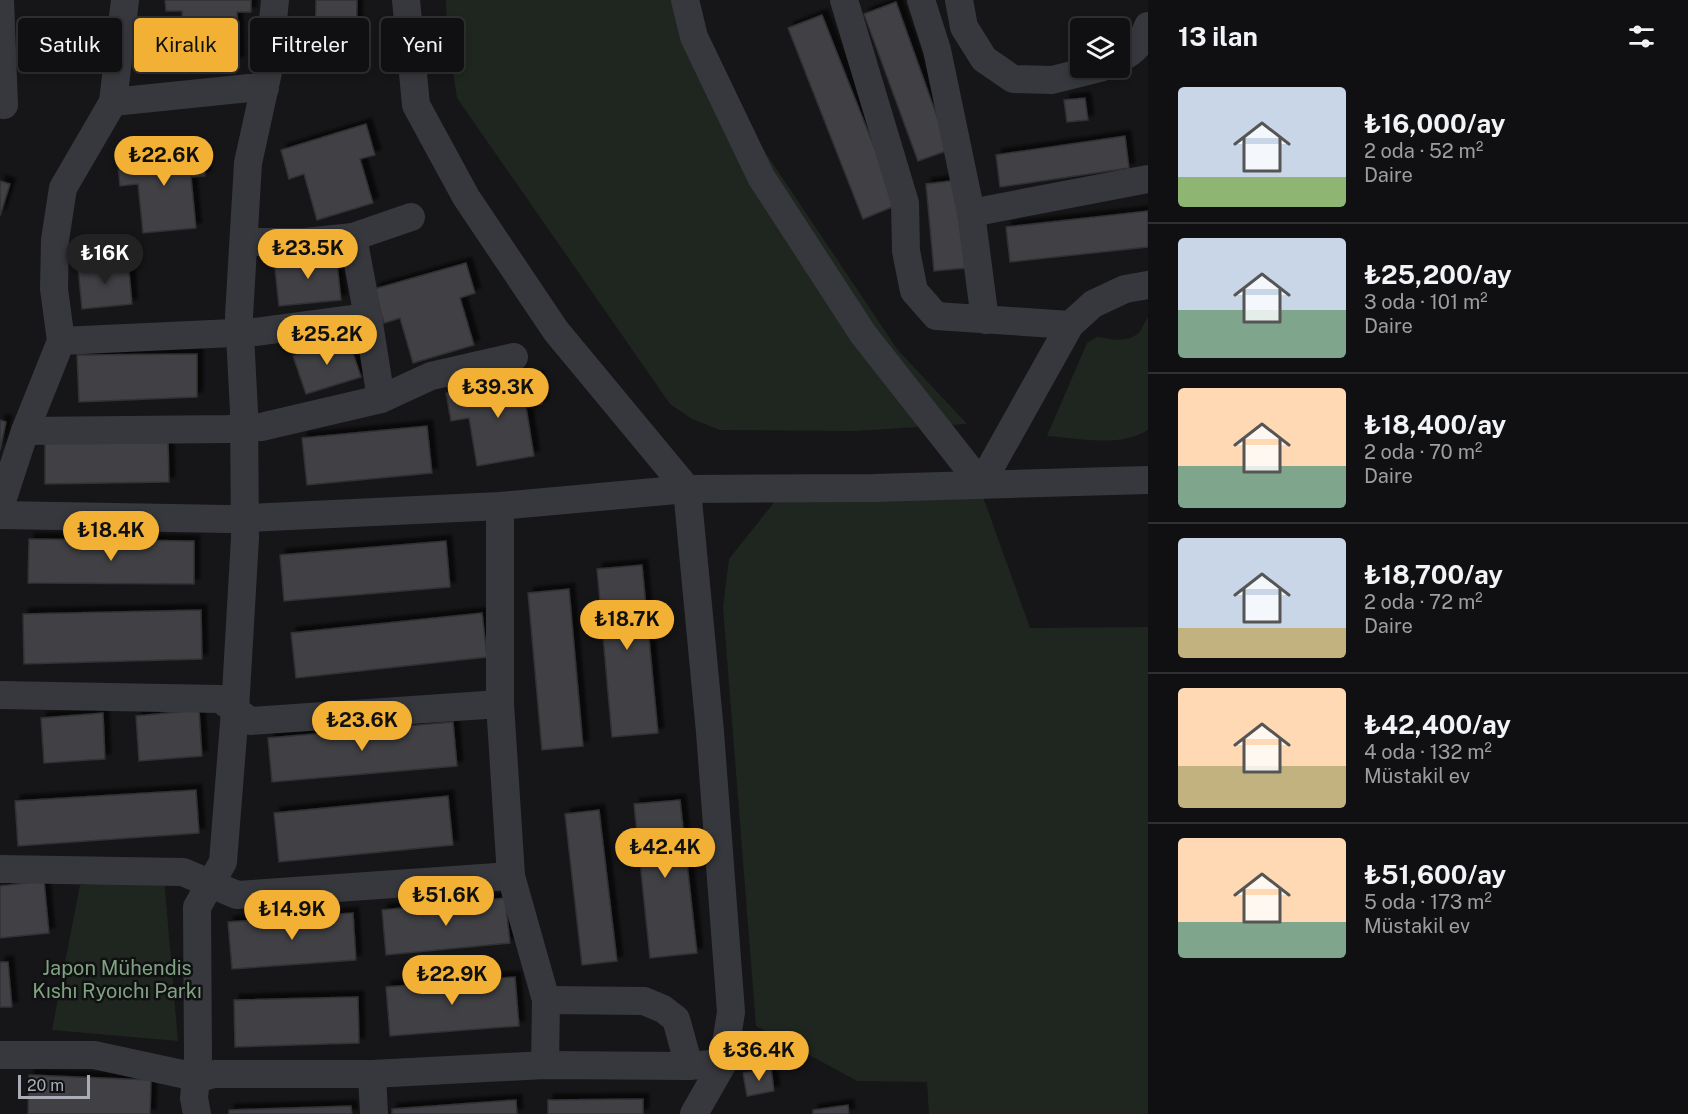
<!DOCTYPE html>
<html lang="tr">
<head>
<meta charset="utf-8">
<style>
  :root { --surface:#101012; --page:#19191b; --text:#f1f3f6; --muted:#9c9d9f; --line:#303032; --accent:#f2b134 }
  body { margin:0; font-family:"Public Sans",sans-serif; background:var(--page); color:var(--text); height:100vh; display:flex; flex-direction:column; font-size:22px; white-space:nowrap }
  * { box-sizing:border-box; margin:0 }
  p { font-size:20px; color:var(--muted) }
  .icon { flex:none; width:33px; height:33px; fill:none; stroke:currentColor; stroke-width:2; stroke-linecap:round; stroke-linejoin:round }
  .map { position:relative; flex:1; overflow:hidden }
  .drawer { display:flex; flex-direction:column; background:var(--surface); width:540px }
  .drawer>* { flex:none }
  .banner { position:absolute; left:18px; top:18px; width:570px; height:54px; display:flex; gap:12px }
  .controls { position:absolute; left:1070px; top:18px; display:grid; gap:12px }
  .controls a { display:grid; place-items:center; width:60px; height:60px; border-radius:6px; background:var(--surface); box-shadow:0 3px 9px #0003,0 0 0 2px var(--line); font-size:30px }
  .scale { position:absolute; left:18px; bottom:15px; width:72px; box-sizing:border-box; padding-left:6px; border:3px solid #a8adb8; border-top:0; font-size:16px; line-height:21px; white-space:nowrap; color:#a8adb8; -webkit-text-stroke:4px #111113; paint-order:stroke }
  .price { position:absolute; translate:-50% -51px; padding:0 14px; border-radius:21px; background:var(--accent); color:#111; font-size:20px; line-height:39px; filter:drop-shadow(0 2px 3px #0008) }
  .price::after { content:''; position:absolute; left:50%; top:36px; width:18px; height:14px; margin-left:-9px; background:inherit; clip-path:polygon(0 0,100% 0,50% 100%) }
  .price.current { background:#222; color:#fff }
  ul { padding:0; list-style:none }
  li { display:flex; align-items:center; gap:18px; height:150px; padding:0 30px }
  li+li { border-top:2px solid var(--line) }
  li span { display:grid; place-items:center; flex:none; width:168px; height:120px; border-radius:6px; color:#555 }
  li>.icon { margin-inline-start:auto }
  span .icon { width:72px; height:72px; fill:#fffc; stroke-width:1 }
  li b { font-size:26px }
  h2 { display:flex; justify-content:space-between; align-items:center; height:72px; padding:0 30px; font-size:26px }
  .pill { padding:0 21px; border-radius:6px; background:var(--surface); box-shadow:0 3px 9px #0003,0 0 0 2px var(--line); font-size:21px; line-height:54px }
  .pill.current { background:var(--accent); color:#111 }
  main { display:flex; flex:1; min-height:0 }
  .map>svg:first-child { display:block }
  .green { fill:#1e261f }
  .building { fill:#404145; stroke:#303034; stroke-width:1.5; filter:url(#shadow) }
  .lines { fill:none; stroke-linecap:round; stroke-linejoin:round }
  .minor { stroke:#37383d; stroke-width:28 }
  .labels { text-anchor:middle; dominant-baseline:central; stroke-width:5; stroke-linejoin:round; paint-order:stroke }
  .park-label { font-size:20px; fill:#7fa381; stroke:#111113 }
</style>
</head>
<body>
<main>
<div class="map">
<svg width="1148" height="1114" viewBox="0 0 1148 1114">
  <defs>
    <filter id="shadow"><feDropShadow dx="5.5" dy="-5.5" stdDeviation="1.5" flood-color="#0009"/></filter>
  </defs>
  <rect width="100%" height="100%" fill="#161618"/>
  <g class="green">
    <polygon points="446,0 695,0 737,110 897,349 967,424 856,431 720,430 692,419 670,404 457,98 447,32"/>
    <path d="M1148,317V430C1120,448 1079,438 1047,436L1087,343L1097,337L1117,340L1131,338L1139,333Z"/>
    <polygon points="982,494 1030,628 1148,627 1148,1114 929,1114 927,1082 857,1081 756,1026 723,607 729,559 776,500"/>
    <polygon points="164,878 178,1041 52,1030 80,885"/>
  </g>
  <g class="building">
    <polygon points="165,0 251,0 251,12 237,12 238,62 183,63 182,11 166,11"/>
    <polygon points="316,0 357,0 356,61 315,60"/>
    <polygon points="896,2 949,150 918,161 864,14"/>
    <polygon points="822,15 897,205 863,219 788,28"/>
    <polygon points="1085,98 1088,120 1067,122 1064,100"/>
    <polygon points="366,124 375,155 360,159 373,203 317,220 304,174 289,179 281,150"/>
    <polygon points="1125,136 1129,168 1000,187 996,155"/>
    <polygon points="201,148 205,176 191,177 196,228 143,233 138,184 120,186 117,157"/>
    <polygon points="958,180 966,268 934,271 926,184"/>
    <polygon points="0,181 10,184 0,216"/>
    <polygon points="1148,211 1148,247 1010,262 1006,227"/>
    <polygon points="336,254 341,300 279,306 274,260"/>
    <polygon points="128,261 132,304 82,309 78,267"/>
    <polygon points="466,263 475,293 460,298 474,345 413,363 400,318 384,323 374,289"/>
    <polygon points="348,338 361,377 306,394 293,356"/>
    <polygon points="197,354 197,397 79,402 77,355"/>
    <polygon points="538,377 542,404 526,407 534,456 477,466 469,418 451,421 446,393"/>
    <polygon points="0,420 6,422 0,450"/>
    <polygon points="427,426 432,473 307,485 302,438"/>
    <polygon points="168,439 169,482 45,484 45,441"/>
    <polygon points="29,539 194,541 194,584 28,583"/>
    <polygon points="446,541 450,587 284,601 280,555"/>
    <polygon points="642,565 658,733 612,737 597,569"/>
    <polygon points="569,589 583,746 542,750 528,593"/>
    <polygon points="201,610 202,659 24,664 23,614"/>
    <polygon points="482,613 487,657 296,678 291,633"/>
    <polygon points="199,710 202,756 139,761 136,716"/>
    <polygon points="103,713 105,759 44,763 41,718"/>
    <polygon points="453,722 457,766 272,782 268,738"/>
    <polygon points="196,790 199,833 18,846 15,801"/>
    <polygon points="448,796 453,845 279,862 274,813"/>
    <polygon points="680,800 697,953 650,958 634,804"/>
    <polygon points="599,810 617,961 582,965 565,814"/>
    <polygon points="44,881 49,933 0,938 0,886"/>
    <polygon points="505,898 510,943 386,955 382,910"/>
    <polygon points="353,913 356,960 232,969 228,922"/>
    <polygon points="0,962 8,962 12,1007 0,1007"/>
    <polygon points="515,977 519,1026 390,1036 386,987"/>
    <polygon points="358,997 359,1043 235,1047 234,1000"/>
    <polygon points="771,1068 774,1091 747,1096 743,1073"/>
    <polygon points="29,1075 151,1080 150,1114 28,1114"/>
    <polygon points="643,1099 643,1114 548,1114 548,1100"/>
    <polygon points="516,1100 517,1114 392,1114 392,1109"/>
    <polygon points="848,1105 849,1114 813,1114 813,1110"/>
    <polygon points="351,1106 352,1114 229,1114 229,1110"/>
  </g>
  <g class="lines">
    <g class="minor">
      <polyline points="0,0 4,105"/>
      <polyline points="406,0 416,105 466,197 556,331 687,489 710,732 731,1012 723,1063 694,1114"/>
      <polyline points="685,0 694,37 761,177 863,334 981,484 1070,325 1093,304 1125,289 1148,285"/>
      <polyline points="844,0 905,203 906,251 914,291 936,316 1070,325"/>
      <polyline points="921,0 937,50 971,213 985,320"/>
      <polyline points="959,0 964,27 984,59 1013,79 1052,80 1100,68"/>
      <path d="M1119,59C1136,51 1141,43 1148,26"/>
      <polyline points="113,102 249,88 265,88"/>
      <polyline points="971,213 1148,179"/>
      <polyline points="353,237 368,317 381,399"/>
      <polyline points="244,242 305,242 353,237 411,217"/>
      <polyline points="61,341 255,332 368,317"/>
      <polyline points="25,431 228,429 261,427 381,399 431,376 514,357"/>
      <polyline points="500,506 500,704"/>
      <polyline points="0,507 25,431 61,341 54,289 55,240 63,188 113,102 125,0"/>
      <polyline points="0,515 228,519 500,506 687,489 874,488 1148,480"/>
      <polyline points="0,695 220,699 250,721 500,704 511,876 546,1000 545,1065"/>
      <polyline points="0,869 183,872 237,895 511,876"/>
      <polyline points="546,1000 644,1001 663,1009 676,1019 689,1066"/>
      <polyline points="0,1055 94,1055 182,1074 196,1079 214,1074 372,1074 545,1065 689,1066 723,1063"/>
      <polyline points="372,1074 374,1114"/>
      <polyline points="197,1114 194,1098 198,1058 197,907 223,862 235,710 245,538 244,411 239,316 248,163 268,72 275,0"/>
    </g>
  </g>
  <g class="labels">
    <g class="park-label">
      <text x="117" y="968">Japon Mühendis<tspan x="117" dy="23">Kıshı Ryoıchı Parkı</tspan></text>
    </g>
  </g>
</svg>
<div class="controls">
<a><svg class="icon" aria-label="layers" viewBox="0 0 24 24"><path d="M12 4l9 5-9 5-9-5zM3 14l9 5 9-5"/></svg></a>
</div>
<div class="scale">20 m</div>
<b class="price" style="left:164px;top:187px">₺22.6K</b>
<b class="price" style="left:308px;top:280px">₺23.5K</b>
<b class="price current" style="left:105px;top:285px">₺16K</b>
<b class="price" style="left:327px;top:366px">₺25.2K</b>
<b class="price" style="left:498px;top:419px">₺39.3K</b>
<b class="price" style="left:111px;top:562px">₺18.4K</b>
<b class="price" style="left:627px;top:651px">₺18.7K</b>
<b class="price" style="left:362px;top:752px">₺23.6K</b>
<b class="price" style="left:665px;top:879px">₺42.4K</b>
<b class="price" style="left:446px;top:927px">₺51.6K</b>
<b class="price" style="left:292px;top:941px">₺14.9K</b>
<b class="price" style="left:452px;top:1006px">₺22.9K</b>
<b class="price" style="left:759px;top:1082px">₺36.4K</b>
<div class="banner">
<a class="pill">Satılık</a>
<a class="pill current">Kiralık</a>
<a class="pill">Filtreler</a>
<a class="pill">Yeni</a>
</div>
</div>
<section class="drawer">
<h2>13 ilan<svg class="icon" aria-label="filters" viewBox="0 0 24 24"><path d="M4 7h16M4 17h16"/><circle cx="9" cy="7" r="2"/><circle cx="15" cy="17" r="2"/></svg></h2>
<ul>
<li><span style="background:linear-gradient(#c9d6e8 75%,#8fb573 0)"><svg class="icon" aria-label="home" viewBox="0 0 24 24"><path d="M3 11l9-7 9 7M6 9v11h12V9"/></svg></span><div><b>₺16,000/ay</b><p>2 oda · 52 m²</p><p>Daire</p></div></li>
<li><span style="background:linear-gradient(#c9d6e8 60%,#7fa58c 0)"><svg class="icon" aria-label="home" viewBox="0 0 24 24"><path d="M3 11l9-7 9 7M6 9v11h12V9"/></svg></span><div><b>₺25,200/ay</b><p>3 oda · 101 m²</p><p>Daire</p></div></li>
<li><span style="background:linear-gradient(#ffd9b3 65%,#7fa58c 0)"><svg class="icon" aria-label="home" viewBox="0 0 24 24"><path d="M3 11l9-7 9 7M6 9v11h12V9"/></svg></span><div><b>₺18,400/ay</b><p>2 oda · 70 m²</p><p>Daire</p></div></li>
<li><span style="background:linear-gradient(#c9d6e8 75%,#c2b280 0)"><svg class="icon" aria-label="home" viewBox="0 0 24 24"><path d="M3 11l9-7 9 7M6 9v11h12V9"/></svg></span><div><b>₺18,700/ay</b><p>2 oda · 72 m²</p><p>Daire</p></div></li>
<li><span style="background:linear-gradient(#ffd9b3 65%,#c2b280 0)"><svg class="icon" aria-label="home" viewBox="0 0 24 24"><path d="M3 11l9-7 9 7M6 9v11h12V9"/></svg></span><div><b>₺42,400/ay</b><p>4 oda · 132 m²</p><p>Müstakil ev</p></div></li>
<li><span style="background:linear-gradient(#ffd9b3 70%,#7fa58c 0)"><svg class="icon" aria-label="home" viewBox="0 0 24 24"><path d="M3 11l9-7 9 7M6 9v11h12V9"/></svg></span><div><b>₺51,600/ay</b><p>5 oda · 173 m²</p><p>Müstakil ev</p></div></li>
</ul>
</section>
</main>
</body>
</html>
